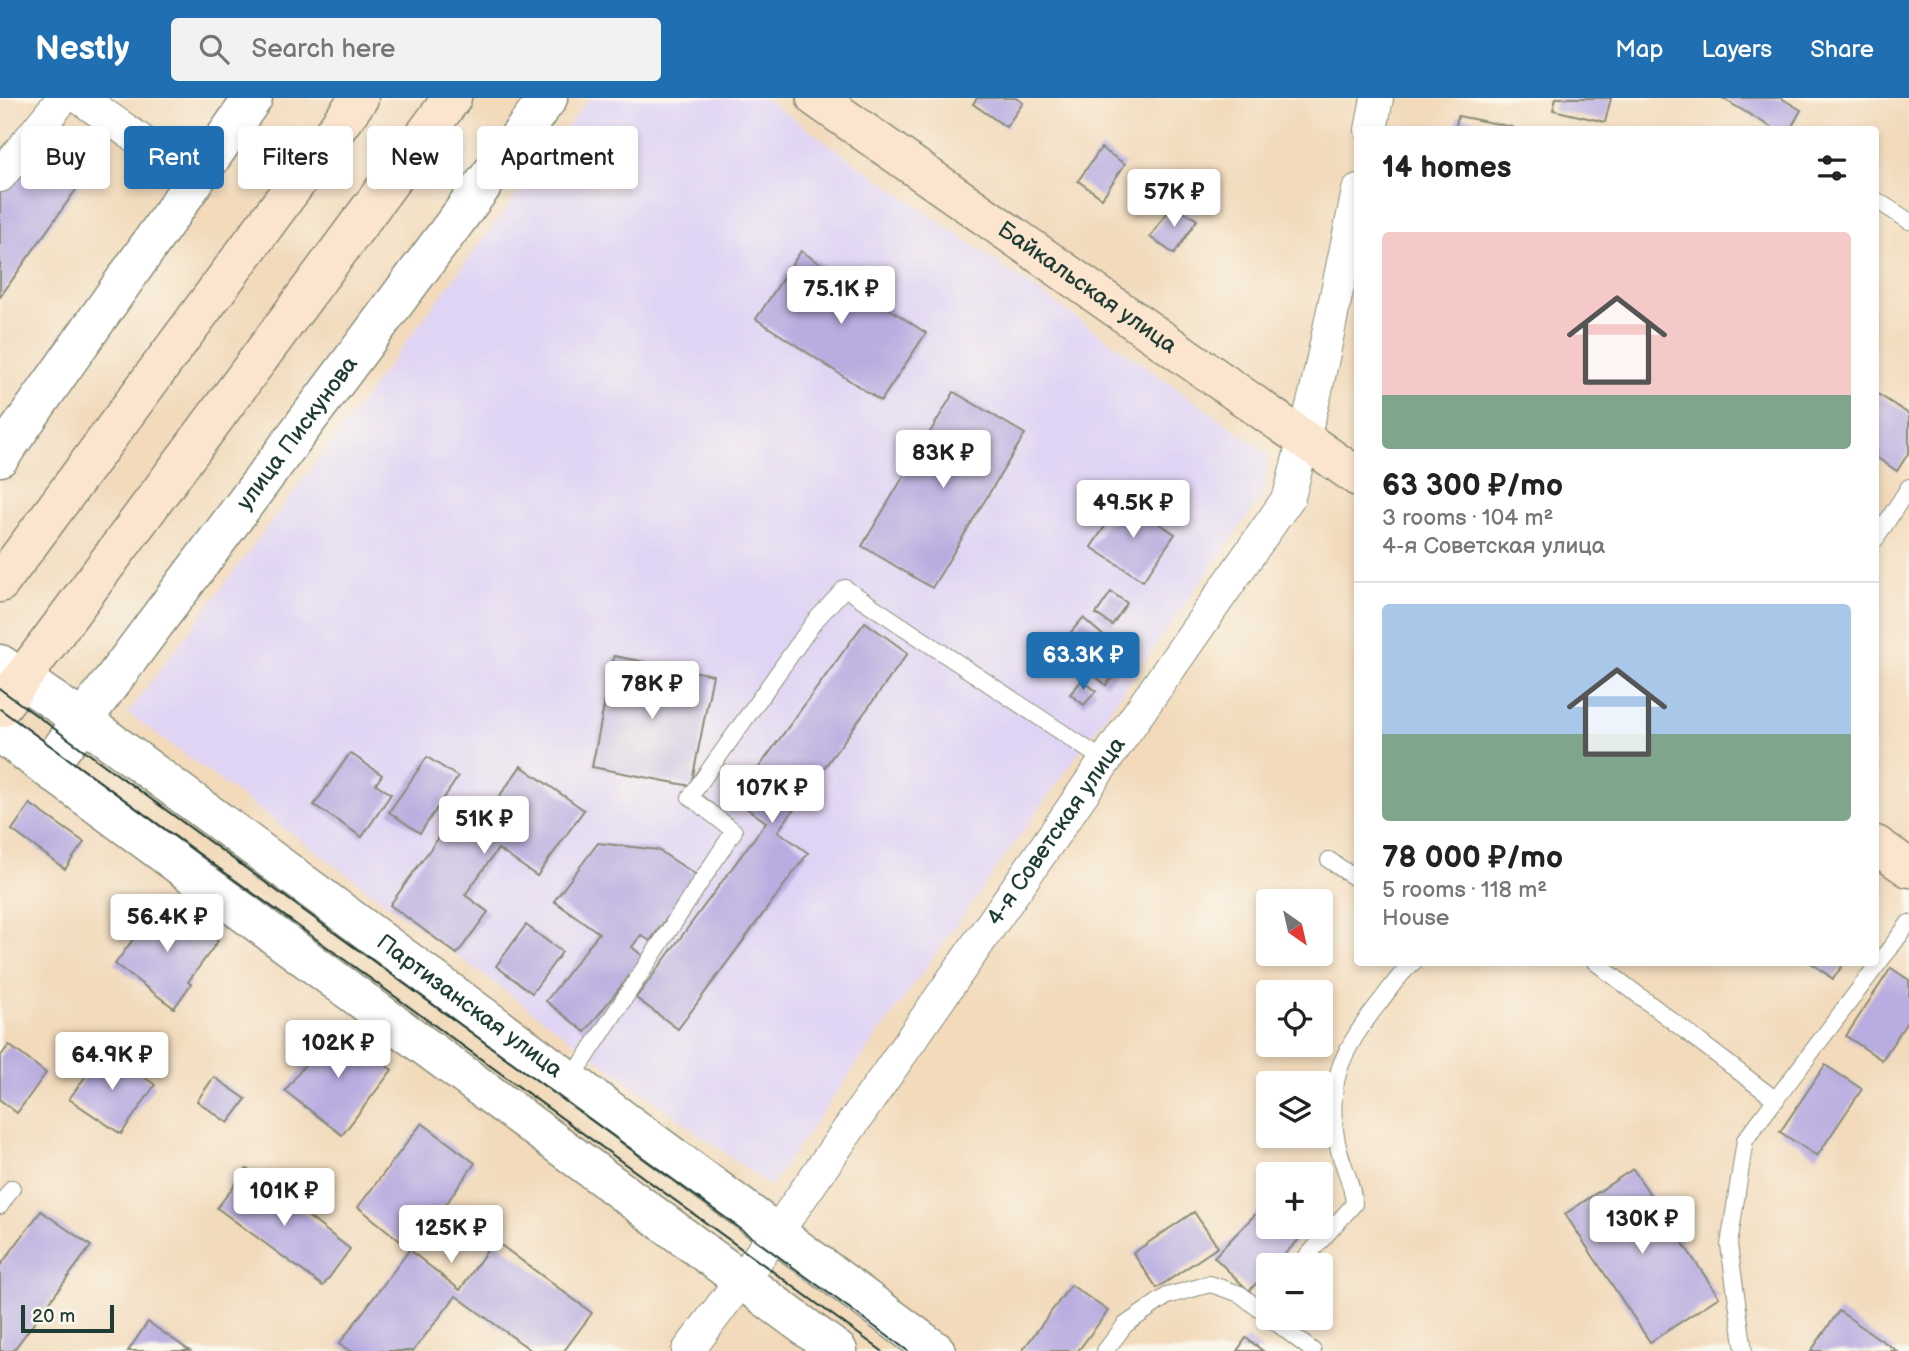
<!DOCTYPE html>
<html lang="en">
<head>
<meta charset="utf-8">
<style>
  :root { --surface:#fff; --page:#f2f2f2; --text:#222; --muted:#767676; --line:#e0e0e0; --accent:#1f6fb2 }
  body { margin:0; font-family:"Balsamiq Sans",sans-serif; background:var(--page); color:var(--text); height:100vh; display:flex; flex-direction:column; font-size:26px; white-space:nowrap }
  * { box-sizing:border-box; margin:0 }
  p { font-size:23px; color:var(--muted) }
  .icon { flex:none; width:38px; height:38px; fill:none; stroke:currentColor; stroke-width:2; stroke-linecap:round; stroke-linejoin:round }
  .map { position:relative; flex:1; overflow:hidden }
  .details { position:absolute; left:1354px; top:28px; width:525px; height:840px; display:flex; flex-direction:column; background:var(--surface); border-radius:7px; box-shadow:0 4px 10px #0003 }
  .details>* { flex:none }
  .top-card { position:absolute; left:21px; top:28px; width:665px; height:63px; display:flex; gap:14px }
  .needle { width:46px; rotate:146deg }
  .tools { position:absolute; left:1256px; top:791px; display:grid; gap:14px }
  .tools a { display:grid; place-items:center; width:77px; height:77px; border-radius:7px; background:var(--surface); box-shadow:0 4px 10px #0003; font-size:35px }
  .scale { position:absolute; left:21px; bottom:18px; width:93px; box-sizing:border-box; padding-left:7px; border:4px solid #1f3d34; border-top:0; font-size:19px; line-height:24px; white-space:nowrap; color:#1f3d34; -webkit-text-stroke:5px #fbf7ec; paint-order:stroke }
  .price { position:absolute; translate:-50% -60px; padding:0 16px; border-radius:7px; background:#fff; color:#222; font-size:23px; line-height:46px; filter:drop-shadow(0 2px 4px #0008) }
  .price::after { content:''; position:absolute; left:50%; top:42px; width:21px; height:16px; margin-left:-10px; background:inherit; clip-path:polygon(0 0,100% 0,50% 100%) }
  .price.selected { background:var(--accent); color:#fff }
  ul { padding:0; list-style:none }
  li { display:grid; align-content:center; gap:14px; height:371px; padding:0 28px }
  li+li { border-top:2px solid var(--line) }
  li span { display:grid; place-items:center; height:217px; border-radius:7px; color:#555 }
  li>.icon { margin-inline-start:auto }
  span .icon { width:126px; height:126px; fill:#fffc; stroke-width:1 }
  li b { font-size:30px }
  h2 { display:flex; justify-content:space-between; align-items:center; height:84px; padding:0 28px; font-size:30px }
  .tag { padding:0 24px; border-radius:7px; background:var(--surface); box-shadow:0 4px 10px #0003; font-size:24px; line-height:63px }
  .tag.selected { background:var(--accent); color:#fff }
  header { display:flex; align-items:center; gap:42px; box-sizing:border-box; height:98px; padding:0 35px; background:var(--accent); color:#fff }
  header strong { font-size:33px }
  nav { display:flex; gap:38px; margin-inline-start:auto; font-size:24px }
  .search { width:490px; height:63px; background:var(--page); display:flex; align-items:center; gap:18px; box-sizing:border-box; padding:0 24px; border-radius:7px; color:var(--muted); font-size:26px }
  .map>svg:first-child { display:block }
  .built { fill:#e0d4f4 }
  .building { fill:#b8ace0 }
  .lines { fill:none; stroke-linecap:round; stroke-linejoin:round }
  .service-casing { stroke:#888c78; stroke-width:18 }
  .minor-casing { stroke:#888c78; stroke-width:34 }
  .tertiary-casing { stroke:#888c78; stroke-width:41 }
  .secondary-casing { stroke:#888c78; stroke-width:41 }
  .service { stroke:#fff; stroke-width:16 }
  .minor { stroke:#fff; stroke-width:32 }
  .tertiary { stroke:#fff; stroke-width:38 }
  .secondary { stroke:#fce5cf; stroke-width:38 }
  .tram { stroke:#1f3d34; stroke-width:2 }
  .labels { text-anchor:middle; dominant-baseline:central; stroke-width:7; stroke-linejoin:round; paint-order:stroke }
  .street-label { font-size:23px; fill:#1f3d34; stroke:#fbf7ec }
</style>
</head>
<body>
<header>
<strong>Nestly</strong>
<div class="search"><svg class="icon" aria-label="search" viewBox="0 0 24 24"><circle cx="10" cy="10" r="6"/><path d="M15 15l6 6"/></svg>Search here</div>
<nav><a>Map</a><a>Layers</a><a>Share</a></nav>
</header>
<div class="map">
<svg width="1909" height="1253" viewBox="0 0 1909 1253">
  <rect width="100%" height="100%" fill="#fbf7ec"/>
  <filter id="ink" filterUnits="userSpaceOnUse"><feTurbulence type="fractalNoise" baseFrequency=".0143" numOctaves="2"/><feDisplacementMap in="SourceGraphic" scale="14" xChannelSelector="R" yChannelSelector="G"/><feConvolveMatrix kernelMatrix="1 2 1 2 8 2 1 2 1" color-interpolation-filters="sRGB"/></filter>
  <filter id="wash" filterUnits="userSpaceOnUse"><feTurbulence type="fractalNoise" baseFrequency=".00686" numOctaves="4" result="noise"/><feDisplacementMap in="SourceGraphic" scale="28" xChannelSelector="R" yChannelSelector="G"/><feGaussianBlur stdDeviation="1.57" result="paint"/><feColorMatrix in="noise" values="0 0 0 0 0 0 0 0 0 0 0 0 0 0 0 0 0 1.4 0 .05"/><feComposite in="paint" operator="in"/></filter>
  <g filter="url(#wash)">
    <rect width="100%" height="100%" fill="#f2dabb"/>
    <polygon class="built" points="589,0 764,0 1268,355 1265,394 770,1088 128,615"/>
    <g id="blocks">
      <g class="building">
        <polygon points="977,0 1016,0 1023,5 1006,29 973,6"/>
        <polygon points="1556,0 1611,0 1605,24 1553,12"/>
        <polygon points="1722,0 1781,0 1801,12 1790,32 1776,32"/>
        <polygon points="1458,18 1513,29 1513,32 1455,32"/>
        <polygon points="43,24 97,62 0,199 0,84"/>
        <polygon points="1101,50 1125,66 1102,100 1078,83"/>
        <polygon points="1173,106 1197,122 1174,156 1150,139"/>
        <polygon points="801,153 926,235 881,303 756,221"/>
        <polygon points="954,294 1025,336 932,490 862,448"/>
        <polygon points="1876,295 1909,316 1909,354 1897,373 1876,359"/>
        <polygon points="1123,402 1175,436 1143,483 1091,449"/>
        <polygon points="1111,494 1127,505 1112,527 1096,516"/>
        <polygon points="1083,520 1129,560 1106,587 1059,548"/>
        <polygon points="865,524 908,555 778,733 808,755 678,931 636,900 766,724 735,702"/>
        <polygon points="614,558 713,577 691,688 592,669"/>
        <polygon points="1082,582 1096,593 1084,607 1070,596"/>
        <polygon points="350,655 382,677 376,686 391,696 362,739 314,707"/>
        <polygon points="427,659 458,679 420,735 389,714"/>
        <polygon points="521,668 584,712 537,778 498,751 465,797 488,814 457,856 390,807 460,710 480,725"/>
        <polygon points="30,706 84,744 65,771 12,732"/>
        <polygon points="598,745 658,752 698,778 650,843 641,837 632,849 644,859 585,934 546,903 599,835 554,803"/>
        <polygon points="161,803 218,843 188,884 191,886 174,910 115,866"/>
        <polygon points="526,827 562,854 532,895 496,868"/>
        <polygon points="1810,864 1845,864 1833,881"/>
        <polygon points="1891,870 1909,882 1909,921 1882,962 1846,938"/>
        <polygon points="334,928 392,972 342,1037 285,993"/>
        <polygon points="9,947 46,975 17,1015 0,1002 0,959"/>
        <polygon points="106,951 155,987 121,1036 69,1001"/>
        <polygon points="1825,967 1862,991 1817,1058 1780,1034"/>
        <polygon points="214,979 246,1001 228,1025 197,1003"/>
        <polygon points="422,1025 475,1065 412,1154 460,1192 494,1142 592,1215 564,1253 532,1253 456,1198 413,1253 350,1253 339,1246 410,1151 358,1109"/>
        <polygon points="247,1071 350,1151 323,1188 217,1110"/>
        <polygon points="1633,1071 1719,1199 1650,1244 1565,1116"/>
        <polygon points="1269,1102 1269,1129 1311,1129 1274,1167 1269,1167 1269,1172 1249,1193 1214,1159"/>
        <polygon points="41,1113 91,1148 13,1253 0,1253 0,1168"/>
        <polygon points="1194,1114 1218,1149 1157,1190 1133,1155"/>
        <polygon points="1071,1187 1108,1213 1078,1253 1022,1253"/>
        <polygon points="1839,1213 1897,1253 1811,1253"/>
        <polygon points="148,1224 190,1253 128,1253"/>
        <polygon points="1246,1240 1263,1253 1237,1253"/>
      </g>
    </g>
  </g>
  <g filter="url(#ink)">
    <use href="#blocks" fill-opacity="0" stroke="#888c78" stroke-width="2"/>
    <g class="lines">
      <g class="service-casing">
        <g id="service">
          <polyline points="1876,102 1909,123"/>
          <polyline points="1876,441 1909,389"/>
          <polyline points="1329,762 1358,782"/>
          <polyline points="1595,864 1776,1002"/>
          <polyline points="571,982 734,733 690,699 814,524 845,490 1105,663"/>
          <polyline points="0,1108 12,1090"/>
          <path d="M1299,1167L1354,1106C1352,1080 1341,1067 1337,1044C1325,984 1343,951 1379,905C1390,891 1400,875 1414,864"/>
          <polyline points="1270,1220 1313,1253"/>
          <polyline points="1105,1253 1125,1227 1167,1198 1210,1186 1240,1196 1269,1219"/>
          <polyline points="1744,1253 1729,1147 1745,1042 1909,825"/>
        </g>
      </g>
      <g class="minor-casing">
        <g id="minor">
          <polyline points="80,0 196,81"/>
          <polyline points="1371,32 1377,0"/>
          <polyline points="0,78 63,0"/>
          <path id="s1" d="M688,1253L777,1134L1289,399L1316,293L1358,93"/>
        </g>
      </g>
      <g class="tertiary-casing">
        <g id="tertiary">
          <polyline points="0,359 253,0"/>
          <path id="s2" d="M0,566L82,622L936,1253"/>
          <polyline points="0,635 838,1253"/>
          <path id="s3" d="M47,670L548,0"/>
        </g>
      </g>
      <g class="secondary-casing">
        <g id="secondary">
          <path id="s4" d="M816,0L1358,379"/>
          <polyline points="0,485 359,0"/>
          <polyline points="0,610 452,0"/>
          <polyline points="1876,747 1909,770"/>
        </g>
      </g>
      <use href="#service" class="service"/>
      <use href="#minor" class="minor"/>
      <use href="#tertiary" class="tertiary"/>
      <use href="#secondary" class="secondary"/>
      <g class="tram">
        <polyline points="0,591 908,1253"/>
        <polyline points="0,611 882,1253"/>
      </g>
    </g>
  </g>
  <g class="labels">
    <g class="street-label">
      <text stroke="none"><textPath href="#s4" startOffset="331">Байкальская улица</textPath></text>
      <text stroke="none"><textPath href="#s3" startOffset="418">улица Пискунова</textPath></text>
      <text stroke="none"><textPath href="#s1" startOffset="637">4-я Советская улица</textPath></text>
      <text stroke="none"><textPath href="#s2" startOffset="581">Партизанская улица</textPath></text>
    </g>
  </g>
</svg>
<div class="tools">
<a><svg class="needle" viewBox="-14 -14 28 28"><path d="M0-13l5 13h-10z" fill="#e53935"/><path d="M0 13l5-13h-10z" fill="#767676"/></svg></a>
<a><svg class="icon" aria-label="locate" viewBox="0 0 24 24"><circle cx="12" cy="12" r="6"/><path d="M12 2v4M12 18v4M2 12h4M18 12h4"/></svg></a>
<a><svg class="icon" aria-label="layers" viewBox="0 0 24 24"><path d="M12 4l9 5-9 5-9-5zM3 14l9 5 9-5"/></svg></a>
<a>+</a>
<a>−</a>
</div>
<div class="scale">20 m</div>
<b class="price" style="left:1174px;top:131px">57K ₽</b>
<b class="price" style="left:841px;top:228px">75.1K ₽</b>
<b class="price" style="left:943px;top:392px">83K ₽</b>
<b class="price" style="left:1133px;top:442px">49.5K ₽</b>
<b class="price selected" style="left:1083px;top:594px">63.3K ₽</b>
<b class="price" style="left:652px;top:623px">78K ₽</b>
<b class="price" style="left:772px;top:727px">107K ₽</b>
<b class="price" style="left:484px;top:758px">51K ₽</b>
<b class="price" style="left:167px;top:856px">56.4K ₽</b>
<b class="price" style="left:338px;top:982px">102K ₽</b>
<b class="price" style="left:112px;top:994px">64.9K ₽</b>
<b class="price" style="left:284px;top:1130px">101K ₽</b>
<b class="price" style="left:1642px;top:1158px">130K ₽</b>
<b class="price" style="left:451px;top:1167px">125K ₽</b>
<div class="top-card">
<a class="tag">Buy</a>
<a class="tag selected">Rent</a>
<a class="tag">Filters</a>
<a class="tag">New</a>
<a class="tag">Apartment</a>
</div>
<section class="details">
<h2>14 homes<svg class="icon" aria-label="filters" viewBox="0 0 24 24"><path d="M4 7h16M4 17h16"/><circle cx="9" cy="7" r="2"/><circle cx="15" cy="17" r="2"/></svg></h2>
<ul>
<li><span style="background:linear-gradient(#f6c9c9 75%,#7fa58c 0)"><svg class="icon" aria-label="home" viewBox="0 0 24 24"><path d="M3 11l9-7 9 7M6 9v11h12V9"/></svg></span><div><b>63 300 ₽/mo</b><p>3 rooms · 104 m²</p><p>4-я Советская улица</p></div></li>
<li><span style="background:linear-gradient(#a9c7e8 60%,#7fa58c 0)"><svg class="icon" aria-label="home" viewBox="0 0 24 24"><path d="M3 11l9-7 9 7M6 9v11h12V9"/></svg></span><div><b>78 000 ₽/mo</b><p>5 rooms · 118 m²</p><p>House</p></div></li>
</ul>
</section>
</div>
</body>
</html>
